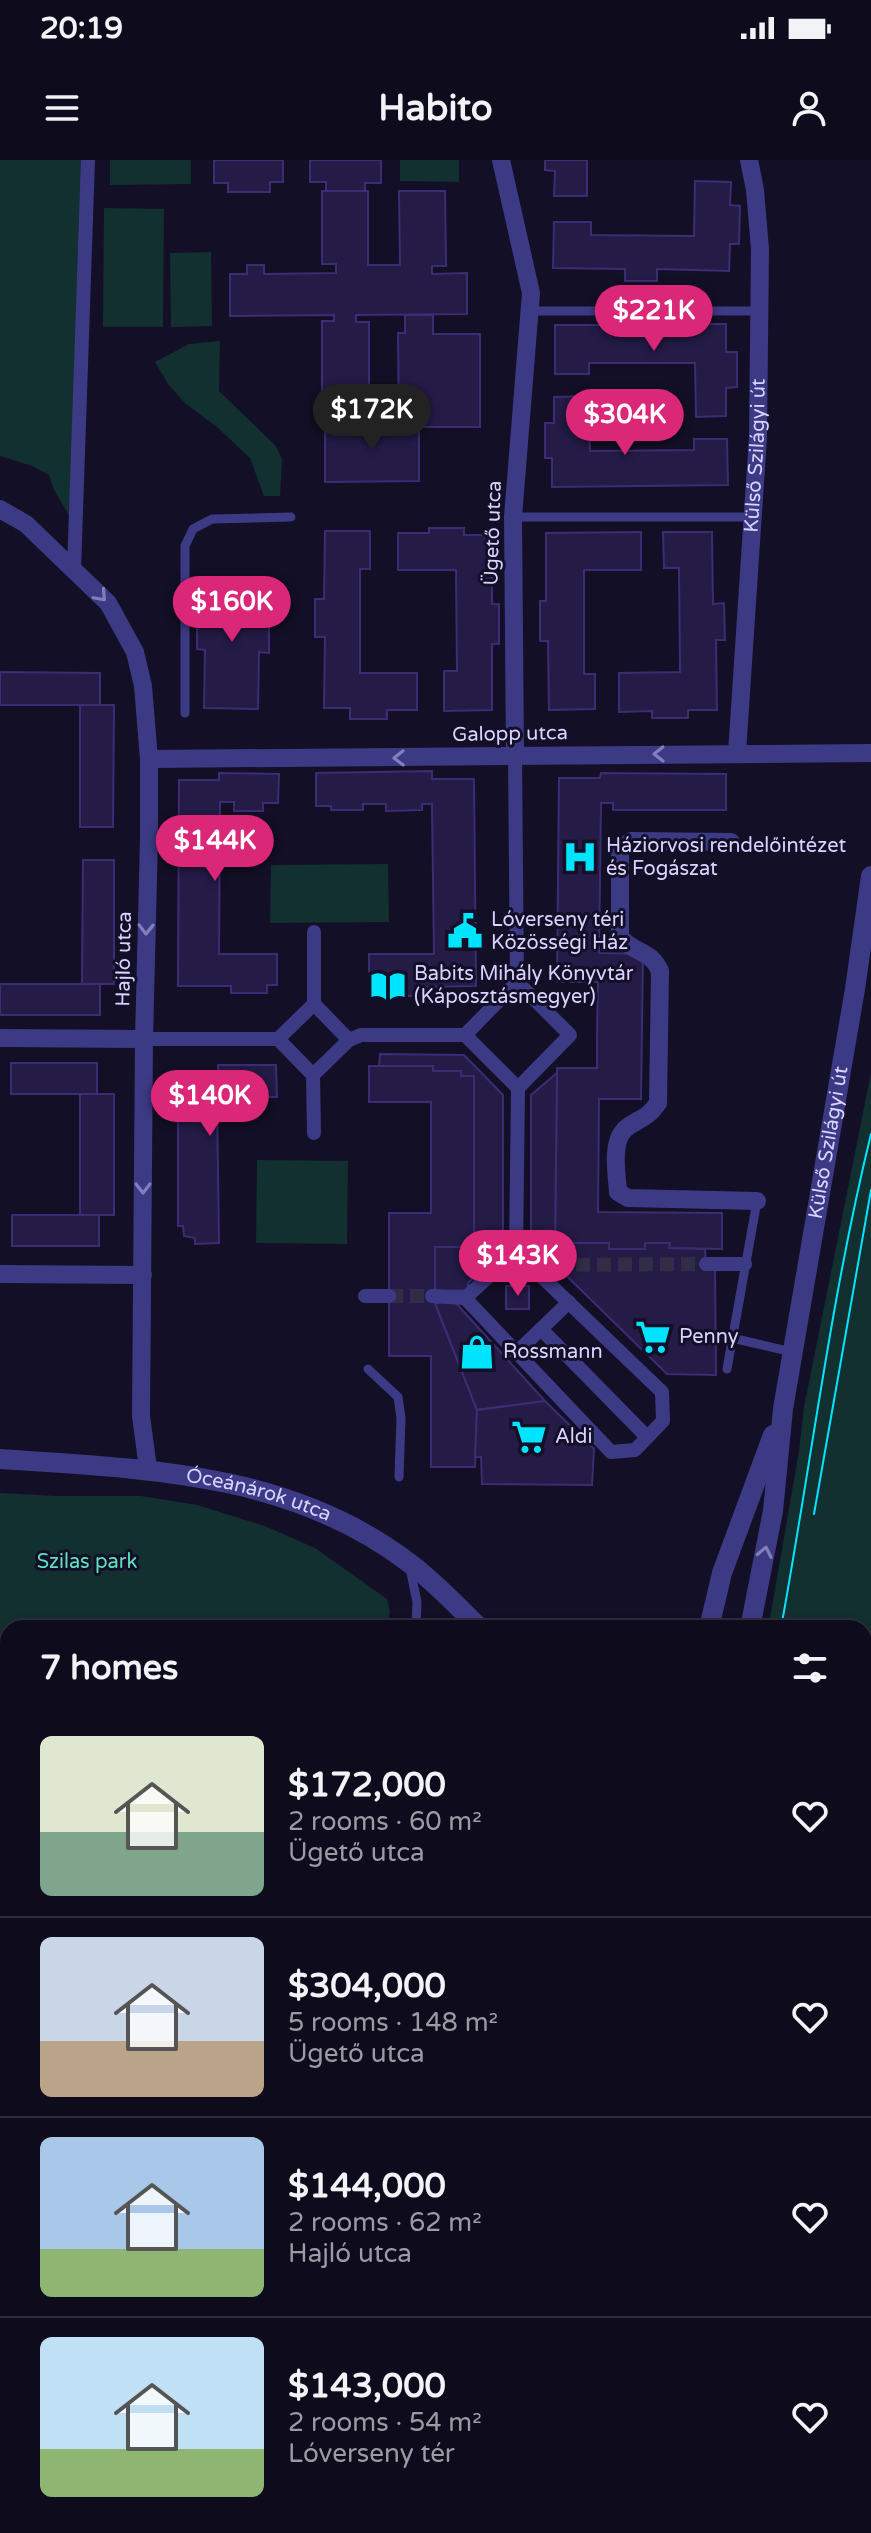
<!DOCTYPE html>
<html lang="en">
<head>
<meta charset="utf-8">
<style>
  :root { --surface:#0e0b1c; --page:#1c1929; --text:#f1f3f6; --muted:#9b9ba3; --line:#2e2b3b; --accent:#db2777 }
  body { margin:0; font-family:"Varela Round",sans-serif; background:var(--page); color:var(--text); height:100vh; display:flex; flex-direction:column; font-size:30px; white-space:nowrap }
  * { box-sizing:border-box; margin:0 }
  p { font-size:26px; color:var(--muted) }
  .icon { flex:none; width:44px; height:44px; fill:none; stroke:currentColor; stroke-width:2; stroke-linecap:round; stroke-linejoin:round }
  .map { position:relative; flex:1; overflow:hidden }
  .side { position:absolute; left:0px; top:1460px; width:872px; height:914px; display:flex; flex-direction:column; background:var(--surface); border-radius:24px 24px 0 0; box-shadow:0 4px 12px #0003,0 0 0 2px var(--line) }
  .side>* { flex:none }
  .price { position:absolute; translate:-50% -68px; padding:0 18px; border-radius:28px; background:var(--accent); color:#fff; font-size:26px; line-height:52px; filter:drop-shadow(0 2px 4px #0008) }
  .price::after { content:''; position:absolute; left:50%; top:48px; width:24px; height:18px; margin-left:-12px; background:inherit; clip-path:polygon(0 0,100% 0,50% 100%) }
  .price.active { background:#222; color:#fff }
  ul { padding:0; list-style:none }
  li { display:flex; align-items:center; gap:24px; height:200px; padding:0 40px }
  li+li { border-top:2px solid var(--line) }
  li span { display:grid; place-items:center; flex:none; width:224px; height:160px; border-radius:12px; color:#555 }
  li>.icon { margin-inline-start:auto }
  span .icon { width:96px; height:96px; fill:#fffc; stroke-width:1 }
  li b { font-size:34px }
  h2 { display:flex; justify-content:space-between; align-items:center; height:96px; padding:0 40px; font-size:34px }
  .status { display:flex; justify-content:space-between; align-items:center; height:56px; padding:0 40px; background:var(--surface); direction:ltr }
  .status svg { height:22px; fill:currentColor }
  header { display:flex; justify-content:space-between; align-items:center; height:104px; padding:0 40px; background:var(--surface); font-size:36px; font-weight:800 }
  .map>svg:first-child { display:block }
  .green { fill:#12302f }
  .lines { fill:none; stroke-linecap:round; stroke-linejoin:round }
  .stream { stroke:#0c2248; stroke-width:6 }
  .building { fill:#241b47; stroke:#3b2d73; stroke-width:2 }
  .pedestrian-tunnel { stroke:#312d47; stroke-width:14; stroke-dasharray:14 7; stroke-linecap:butt }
  .service { stroke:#3d3a85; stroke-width:9 }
  .pedestrian { stroke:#3d3a85; stroke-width:14 }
  .minor { stroke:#3d3a85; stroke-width:18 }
  .tertiary { stroke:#3d3a85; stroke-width:20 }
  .tram { stroke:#00e5ff; stroke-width:2 }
  .rail { stroke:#00e5ff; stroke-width:6; stroke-dasharray:12 10; stroke-linecap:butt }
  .oneway { stroke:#837fbc }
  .labels { text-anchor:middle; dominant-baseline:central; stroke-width:6; stroke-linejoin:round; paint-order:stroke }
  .street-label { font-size:20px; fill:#d9d4ff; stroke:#130f26 }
  .poi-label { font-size:20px; fill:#d9d4ff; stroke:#130f26; text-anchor:start }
  .park-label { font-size:20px; fill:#5fe0c0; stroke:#130f26 }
</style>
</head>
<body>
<div class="status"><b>20:19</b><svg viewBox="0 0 49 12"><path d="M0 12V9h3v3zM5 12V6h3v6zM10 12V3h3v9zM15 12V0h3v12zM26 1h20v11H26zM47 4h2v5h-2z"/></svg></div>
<header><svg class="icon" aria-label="menu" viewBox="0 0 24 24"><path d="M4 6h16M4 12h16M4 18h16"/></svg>Habito<svg class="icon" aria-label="person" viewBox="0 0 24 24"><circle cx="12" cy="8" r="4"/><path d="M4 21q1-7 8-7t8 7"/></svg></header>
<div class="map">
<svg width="871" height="2373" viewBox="0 0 871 2373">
  <rect width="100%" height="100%" fill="#130f26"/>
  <g class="green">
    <polygon points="0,0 88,0 76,367 54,330 49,315 32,306 0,296"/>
    <polygon points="110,0 191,0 191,24 110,25"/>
    <polygon points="400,0 459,0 459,22 400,21"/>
    <polygon points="104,48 164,49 163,167 103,167"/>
    <polygon points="211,92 212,166 171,167 170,93"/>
    <polygon points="220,181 219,231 276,286 282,299 280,336 264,336 250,298 217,267 186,244 168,224 155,202 189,184"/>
    <polygon points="668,229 667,279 612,279 612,230"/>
    <polygon points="388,704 389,762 270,763 271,705"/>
    <polygon points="871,913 871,1993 864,2018 864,1468 808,1468 808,1465 770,1458 799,1291 804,1247"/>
    <polygon points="257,1000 348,1001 347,1084 256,1083"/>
    <polygon points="0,1333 56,1336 141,1336 197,1345 265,1366 315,1388 387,1439 390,1451 387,1468 8,1468 8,1997 0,1988"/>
    <polygon points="871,2110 871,2341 864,2364 864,2136"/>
    <polygon points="289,2366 530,2366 529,2373 292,2373"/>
    <polygon points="567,2366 769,2366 767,2373 566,2373"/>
  </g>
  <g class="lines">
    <g class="stream">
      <polyline points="0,1882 8,1890"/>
      <polyline points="484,2366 494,2373"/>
    </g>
  </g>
  <g class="building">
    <polygon points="214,0 283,0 283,22 270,22 270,32 228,32 228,23 214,23"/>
    <polygon points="310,0 381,0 381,23 365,23 365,31 326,31 326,22 310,22"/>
    <polygon points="545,0 587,0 587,36 554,36 555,11 545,10"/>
    <polygon points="695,21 731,22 730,45 740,46 739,84 730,84 729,111 657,109 657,121 625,121 625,109 553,108 554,62 591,62 591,75 694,76"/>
    <polygon points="322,31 368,31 368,105 400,105 399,31 445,31 446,106 432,106 432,114 467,113 467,154 356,155 356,162 369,162 369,237 322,237 322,161 334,161 334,155 230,156 230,114 247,114 247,105 264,105 264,114 336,113 336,104 322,104"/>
    <polygon points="405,155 433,155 433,174 480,174 480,267 399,267 398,173 405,173"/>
    <polygon points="623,158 659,158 659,164 726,164 726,192 737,192 737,227 726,228 726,256 696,257 695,203 589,203 589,214 555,214 555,165 623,165"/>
    <polygon points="589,236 590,291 694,290 694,279 727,279 728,325 552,327 552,298 545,298 545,263 554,263 554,237"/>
    <polygon points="419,262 419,321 325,322 325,263"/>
    <polygon points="429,368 464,368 464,375 492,375 492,444 499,444 499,484 492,484 492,550 444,551 444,511 457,511 456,410 398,410 398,373 429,373"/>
    <polygon points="325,371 370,371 370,409 360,409 360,513 417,513 417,550 387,550 387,559 350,559 350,548 324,548 325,477 315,477 315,439 324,439"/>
    <polygon points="641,372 641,410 584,410 584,514 595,514 595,549 549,550 548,481 540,481 540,441 546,441 546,373"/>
    <polygon points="663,372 712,372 713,444 724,443 725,480 716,480 717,550 688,550 688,558 652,558 652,551 619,552 619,513 680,512 679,408 664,408"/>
    <polygon points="204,421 258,421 257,466 269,466 269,493 259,492 258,549 204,548 205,490 197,489 197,467 204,467"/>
    <polygon points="0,512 100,513 100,545 0,545"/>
    <polygon points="80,545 114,545 113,667 80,667"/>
    <polygon points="432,611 432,619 474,619 476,826 421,827 421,836 369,836 369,794 434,794 432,644 422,644 422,650 386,651 386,644 363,644 363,650 331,650 331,646 316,646 316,613"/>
    <polygon points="219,613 279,614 278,643 263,643 263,651 234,651 234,642 220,642 219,794 277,794 277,825 267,825 267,833 231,833 231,826 178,826 179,620 219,620"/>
    <polygon points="601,613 726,614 726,650 613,650 613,643 601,643 599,793 643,794 641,939 599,939 598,1052 722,1053 722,1089 669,1088 670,1083 645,1083 645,1089 609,1089 609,1083 555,1083 557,908 597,908 597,875 598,822 557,822 559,618 600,618"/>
    <polygon points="83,700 114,700 114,824 82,824"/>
    <rect x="0" y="824" width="100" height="31"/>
    <polygon points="380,894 464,895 503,935 503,1098 496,1098 468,1123 468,1130 435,1131 435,1087 474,1087 474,916 461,916 461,911 433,911 433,906 379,906"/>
    <rect x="11" y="903" width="86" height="31"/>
    <polygon points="218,905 276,905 277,937 265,937 265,944 231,944 231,938 217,939 219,1083 195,1084 195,1078 184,1076 183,1066 178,1066 178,912 218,911"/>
    <polygon points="369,906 433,906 433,911 461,911 461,916 474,916 474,1087 435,1087 435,1131 432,1136 477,1250 475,1307 431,1307 431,1196 389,1196 389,1053 431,1053 431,942 369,942"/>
    <polygon points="557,913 555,1083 609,1083 609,1089 645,1089 645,1083 670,1083 669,1088 705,1089 706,1109 715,1110 716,1215 667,1214 541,1091 531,1090 531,935"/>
    <rect x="80" y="934" width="34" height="121"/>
    <rect x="12" y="1055" width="87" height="31"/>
    <rect x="506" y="1126" width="23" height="23"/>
    <polygon points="455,1142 545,1241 477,1250 435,1143"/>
    <polygon points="545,1241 594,1289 592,1325 482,1324 481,1297 475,1297 477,1250"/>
    <polygon points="0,2125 8,2129 6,2134 8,2135 8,2168 0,2164"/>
    <polygon points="0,2261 8,2268 8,2292 0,2288"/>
    <polygon points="8,2323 8,2357 3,2354 0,2359 0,2338"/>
    <polygon points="34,2366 60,2366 67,2370 66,2373 30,2373"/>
  </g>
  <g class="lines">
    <g class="pedestrian-tunnel">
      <polyline points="555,1105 706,1104"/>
      <polyline points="389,1136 432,1136"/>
    </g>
    <g class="service">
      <polyline points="531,151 759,151"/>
      <polyline points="513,357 753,357"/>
      <polyline points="185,553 185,386 193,369 212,359 291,357"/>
      <polyline points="732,1178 792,1192"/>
      <polyline points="368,1209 398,1237 401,1258 399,1317"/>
      <polyline points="727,1209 757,1041"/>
      <polyline points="410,1408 417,1442 416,1468"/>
      <polyline points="452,1468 465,1453"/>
    </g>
    <g class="pedestrian">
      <polyline points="74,410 88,0"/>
      <polyline points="515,596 517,822"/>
      <polyline points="314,772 314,844"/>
      <polygon points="314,844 349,880 313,915 278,879"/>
      <polyline points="144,879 278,879"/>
      <polyline points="349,880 361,875 465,875 518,928 570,875 517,822 465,875"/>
      <polyline points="313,915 314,973"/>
      <polygon points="516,1092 662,1232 663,1261 635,1290 611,1292 465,1138"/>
      <polyline points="516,1092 518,928"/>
      <polyline points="529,1104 555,1105"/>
      <polyline points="706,1104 745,1104"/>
      <polyline points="365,1136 389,1136"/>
      <polyline points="432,1136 465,1138"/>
      <polyline points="541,1169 569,1142"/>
      <polyline points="516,1193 541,1169 647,1277"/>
    </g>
    <g class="minor">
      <polyline points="501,0 531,133 513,357 515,596"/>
      <polyline points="0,349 26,364 108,443 135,492 143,526 149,599 149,678 144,879 141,1256 148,1308"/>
      <path id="s1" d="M737,593L758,277L760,89L755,30L749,0"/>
      <polyline points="149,599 871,593"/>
      <path d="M731,682L631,681L620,690V777C634,794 650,789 660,811L658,943C646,961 637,958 624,970C611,984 617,1015 618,1032L628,1038L757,1041"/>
      <polyline points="0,878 144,879"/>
      <polyline points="0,1114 143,1115"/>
      <polyline points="0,2210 8,2221"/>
      <polyline points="151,2373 154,2366"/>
    </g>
    <g class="tertiary">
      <path id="s2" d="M0,1299C143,1309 288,1311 408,1402C434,1421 457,1446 480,1468"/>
      <polyline points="709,1468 722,1413 773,1275"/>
      <path id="s3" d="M750,1468L773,1351L783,1249L855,829L871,716"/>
      <polyline points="864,1996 871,2002"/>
      <polyline points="548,2373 549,2366"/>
    </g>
    <g class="tram">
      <polyline points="814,1354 871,1030"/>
      <path d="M781,1468C811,1304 831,1137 871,974"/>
      <polyline points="621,2373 623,2366"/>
      <polyline points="649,2373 650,2366"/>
    </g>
    <g class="rail">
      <polyline points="864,2053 871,2026"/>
      <polyline points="864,2105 871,2078"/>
      <polyline points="778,2373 780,2366"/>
      <polyline points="793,2373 794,2366"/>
    </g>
  </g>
  <defs><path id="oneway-chevron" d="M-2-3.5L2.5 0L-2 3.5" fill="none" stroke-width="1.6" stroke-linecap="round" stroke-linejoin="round" transform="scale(2)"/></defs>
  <g class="oneway">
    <use href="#oneway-chevron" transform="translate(101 436) rotate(48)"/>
    <use href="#oneway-chevron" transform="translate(659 594) rotate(179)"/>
    <use href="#oneway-chevron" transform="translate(399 598) rotate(179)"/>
    <use href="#oneway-chevron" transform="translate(146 769) rotate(91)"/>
    <use href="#oneway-chevron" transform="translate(143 1028) rotate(90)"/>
    <use href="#oneway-chevron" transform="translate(765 1392) rotate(-78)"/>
  </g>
  <defs>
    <g id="hospital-bare" transform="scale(2.76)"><path d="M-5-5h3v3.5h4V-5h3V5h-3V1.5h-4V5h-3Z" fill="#00e5ff" stroke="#130f26" stroke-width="2.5" paint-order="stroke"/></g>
    <g id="civic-bare" transform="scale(2.76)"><path d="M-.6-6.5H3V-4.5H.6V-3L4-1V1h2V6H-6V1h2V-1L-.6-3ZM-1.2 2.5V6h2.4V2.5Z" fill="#00e5ff" stroke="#130f26" stroke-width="2.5" paint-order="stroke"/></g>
    <g id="library-bare" transform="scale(2.76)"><path d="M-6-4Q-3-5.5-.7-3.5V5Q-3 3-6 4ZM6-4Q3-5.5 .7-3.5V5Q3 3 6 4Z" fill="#00e5ff" stroke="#130f26" stroke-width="2.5" paint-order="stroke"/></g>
    <g id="supermarket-bare" transform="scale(2.76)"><path d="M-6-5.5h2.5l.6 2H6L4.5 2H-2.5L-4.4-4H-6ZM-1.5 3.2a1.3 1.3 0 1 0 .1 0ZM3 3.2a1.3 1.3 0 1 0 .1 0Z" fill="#00e5ff" stroke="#130f26" stroke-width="2.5" paint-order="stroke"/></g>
    <g id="shop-bare" transform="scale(2.76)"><path d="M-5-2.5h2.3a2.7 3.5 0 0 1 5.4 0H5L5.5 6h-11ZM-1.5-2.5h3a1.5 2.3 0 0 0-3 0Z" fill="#00e5ff" stroke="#130f26" stroke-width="2.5" paint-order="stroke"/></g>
  </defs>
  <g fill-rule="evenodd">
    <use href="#hospital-bare" x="580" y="697"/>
    <use href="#civic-bare" x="465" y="771"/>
    <use href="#library-bare" x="388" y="826"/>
    <use href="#supermarket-bare" x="653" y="1177"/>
    <use href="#shop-bare" x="477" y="1192"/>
    <use href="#supermarket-bare" x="529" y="1277"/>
  </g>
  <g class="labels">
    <g class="street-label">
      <text stroke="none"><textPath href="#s1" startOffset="298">Külső Szilágyi út</textPath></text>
      <text transform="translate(493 373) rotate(-88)">Ügető utca</text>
      <text transform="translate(510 574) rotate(-1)">Galopp utca</text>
      <text transform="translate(124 799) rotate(-89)">Hajló utca</text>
      <text stroke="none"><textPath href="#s3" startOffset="492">Külső Szilágyi út</textPath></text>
      <text stroke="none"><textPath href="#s2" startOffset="262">Óceánárok utca</textPath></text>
    </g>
    <g class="poi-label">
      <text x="606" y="686">Háziorvosi rendelőintézet<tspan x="606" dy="23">és Fogászat</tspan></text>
      <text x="491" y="760">Lóverseny téri<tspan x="491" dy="23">Közösségi Ház</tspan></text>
      <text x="414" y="814">Babits Mihály Könyvtár<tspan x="414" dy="23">(Káposztásmegyer)</tspan></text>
      <text x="679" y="1177">Penny</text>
      <text x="503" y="1192">Rossmann</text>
      <text x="555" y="1277">Aldi</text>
    </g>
    <g class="park-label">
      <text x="87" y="1402">Szilas park</text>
    </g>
  </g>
</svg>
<b class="price" style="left:654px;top:193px">$221K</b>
<b class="price active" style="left:372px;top:292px">$172K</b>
<b class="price" style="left:625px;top:297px">$304K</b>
<b class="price" style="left:232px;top:484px">$160K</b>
<b class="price" style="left:215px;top:723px">$144K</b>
<b class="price" style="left:210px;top:978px">$140K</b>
<b class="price" style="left:518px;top:1138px">$143K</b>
<section class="side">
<h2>7 homes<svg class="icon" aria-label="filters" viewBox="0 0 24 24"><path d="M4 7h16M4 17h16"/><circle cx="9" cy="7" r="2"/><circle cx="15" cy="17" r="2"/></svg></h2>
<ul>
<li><span style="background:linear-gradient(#dfe7d0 60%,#7fa58c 0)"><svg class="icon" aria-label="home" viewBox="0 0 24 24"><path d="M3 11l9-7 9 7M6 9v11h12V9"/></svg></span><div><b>$172,000</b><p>2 rooms · 60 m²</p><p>Ügető utca</p></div><svg class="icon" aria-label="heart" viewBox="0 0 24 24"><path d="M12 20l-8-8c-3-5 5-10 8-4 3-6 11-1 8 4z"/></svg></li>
<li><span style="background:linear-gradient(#c9d6e8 65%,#b9a48a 0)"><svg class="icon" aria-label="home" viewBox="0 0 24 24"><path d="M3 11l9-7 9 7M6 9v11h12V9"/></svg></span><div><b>$304,000</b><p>5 rooms · 148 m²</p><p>Ügető utca</p></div><svg class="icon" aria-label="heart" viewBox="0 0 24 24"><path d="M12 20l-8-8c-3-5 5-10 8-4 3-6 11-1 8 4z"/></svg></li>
<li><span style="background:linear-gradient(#a9c7e8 70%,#8fb573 0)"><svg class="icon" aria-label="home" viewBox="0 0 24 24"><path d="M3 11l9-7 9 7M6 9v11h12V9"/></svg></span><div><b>$144,000</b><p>2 rooms · 62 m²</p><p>Hajló utca</p></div><svg class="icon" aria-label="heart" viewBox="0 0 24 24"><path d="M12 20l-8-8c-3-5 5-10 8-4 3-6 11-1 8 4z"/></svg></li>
<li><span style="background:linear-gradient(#bfe0f5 70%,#8fb573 0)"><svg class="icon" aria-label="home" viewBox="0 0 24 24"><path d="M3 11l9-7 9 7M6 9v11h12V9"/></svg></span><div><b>$143,000</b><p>2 rooms · 54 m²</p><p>Lóverseny tér</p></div><svg class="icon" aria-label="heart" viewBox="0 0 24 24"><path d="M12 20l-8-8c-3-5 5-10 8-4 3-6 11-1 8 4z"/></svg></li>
</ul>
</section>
</div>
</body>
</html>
